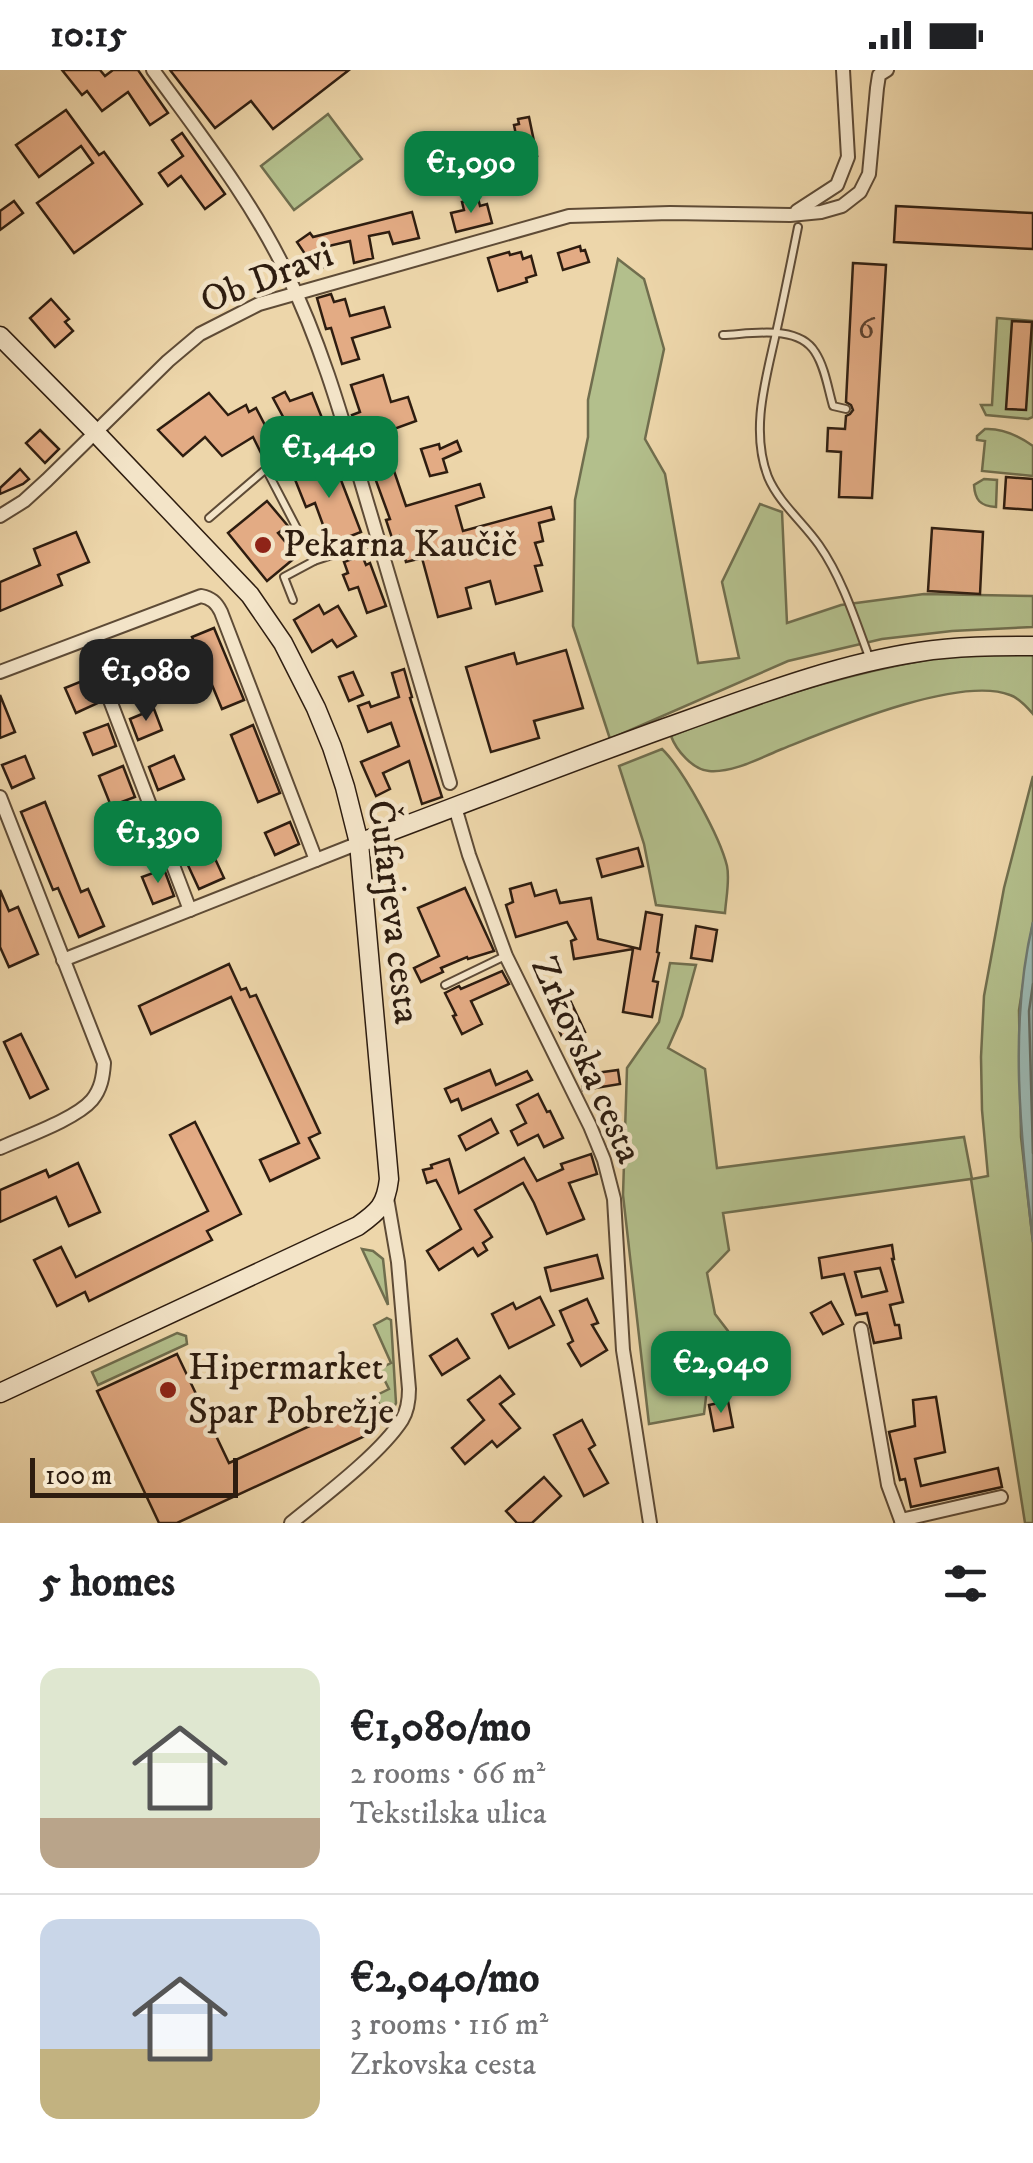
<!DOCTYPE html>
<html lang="en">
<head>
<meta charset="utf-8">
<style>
  :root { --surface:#fff; --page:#f2f2f2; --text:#202124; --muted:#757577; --line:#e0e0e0; --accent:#0b8043 }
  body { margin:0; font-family:"IM FELL DW Pica",serif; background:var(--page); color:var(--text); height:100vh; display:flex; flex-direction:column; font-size:38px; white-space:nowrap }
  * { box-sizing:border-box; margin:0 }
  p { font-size:32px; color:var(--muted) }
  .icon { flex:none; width:55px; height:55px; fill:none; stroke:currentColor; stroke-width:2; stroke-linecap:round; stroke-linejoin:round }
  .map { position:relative; height:1453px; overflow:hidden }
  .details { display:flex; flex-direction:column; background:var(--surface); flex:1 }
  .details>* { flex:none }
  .scale { position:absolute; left:30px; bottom:25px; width:208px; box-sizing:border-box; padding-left:10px; border:5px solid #2e1d10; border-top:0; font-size:28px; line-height:35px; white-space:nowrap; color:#2e1d10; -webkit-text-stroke:8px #f3e4c8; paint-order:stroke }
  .price { position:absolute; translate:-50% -85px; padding:0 22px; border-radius:20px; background:var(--accent); color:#fff; font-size:32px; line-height:65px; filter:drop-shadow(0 2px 5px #0008) }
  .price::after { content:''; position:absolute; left:50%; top:60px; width:30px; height:22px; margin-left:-15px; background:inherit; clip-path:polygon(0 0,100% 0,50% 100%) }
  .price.selected { background:#222; color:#fff }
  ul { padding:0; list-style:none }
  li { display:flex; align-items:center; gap:30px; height:250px; padding:0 40px }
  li+li { border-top:2px solid var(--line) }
  li span { display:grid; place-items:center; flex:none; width:280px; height:200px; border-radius:20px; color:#555 }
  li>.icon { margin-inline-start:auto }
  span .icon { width:120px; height:120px; fill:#fffc; stroke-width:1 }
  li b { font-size:42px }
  h2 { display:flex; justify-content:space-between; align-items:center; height:120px; padding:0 40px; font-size:42px }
  .status { display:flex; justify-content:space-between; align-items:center; height:70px; padding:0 50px; background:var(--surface); direction:ltr }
  .status svg { height:28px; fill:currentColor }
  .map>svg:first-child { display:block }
  .green { fill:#b3bf8c; stroke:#706e4e; stroke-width:2.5 }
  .water { fill:#9bb7b1; stroke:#6f7971; stroke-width:2.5 }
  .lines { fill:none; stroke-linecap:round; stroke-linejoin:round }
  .shore { stroke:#646a60; stroke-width:2.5 }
  .building { fill:#e3ab84; stroke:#2e1d10; stroke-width:2.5; fill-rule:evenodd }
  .lane-casing { stroke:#5e4b36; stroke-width:10 }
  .street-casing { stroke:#5e4b36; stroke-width:16 }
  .secondary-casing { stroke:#2e1d10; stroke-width:21 }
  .lane { stroke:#f3e4c8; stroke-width:6 }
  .street { stroke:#f3e4c8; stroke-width:12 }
  .secondary { stroke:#f3e4c8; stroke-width:18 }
  .poi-dot { fill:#8f2418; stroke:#f3e4c8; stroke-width:4 }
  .labels { text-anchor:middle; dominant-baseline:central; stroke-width:9; stroke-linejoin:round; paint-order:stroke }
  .number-label { font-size:32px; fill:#5b402d }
  .street-label { font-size:38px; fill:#2e1d10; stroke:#f3e4c8 }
  .poi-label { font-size:38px; fill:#2e1d10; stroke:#f3e4c8; text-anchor:start }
</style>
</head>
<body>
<div class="status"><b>10:15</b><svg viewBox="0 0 49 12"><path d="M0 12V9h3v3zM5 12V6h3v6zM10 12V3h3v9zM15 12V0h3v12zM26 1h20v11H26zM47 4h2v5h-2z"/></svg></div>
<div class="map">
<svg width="1033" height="1453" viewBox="0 0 1033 1453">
  <rect width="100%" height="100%" fill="#edd6aa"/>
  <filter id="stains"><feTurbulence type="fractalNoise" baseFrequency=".002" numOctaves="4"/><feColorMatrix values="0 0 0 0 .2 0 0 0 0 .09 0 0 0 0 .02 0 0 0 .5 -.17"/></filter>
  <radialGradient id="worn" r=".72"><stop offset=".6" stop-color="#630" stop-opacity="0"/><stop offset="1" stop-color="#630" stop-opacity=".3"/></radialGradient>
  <g class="green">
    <polygon points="328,44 362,89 294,140 261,96"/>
    <polygon points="618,189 644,209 664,279 645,369 665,404 698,593 739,588 722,512 760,434 782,442 787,553 841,535 924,524 1033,526 1033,557 952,561 882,569 788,591 610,669 573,556 575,430 588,367 588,330"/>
    <polygon points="997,248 1033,251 1033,347 1028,349 986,345 981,335 992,335"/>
    <path d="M985,359C1002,358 1019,366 1033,376V406L982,401L985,371L977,370V366Z"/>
    <path d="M984,409L997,410L996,437C980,436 975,430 974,415Z"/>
    <path d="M981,582L1033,583V644C1027,637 1019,628 1010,625C959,605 832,659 782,679C760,688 733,703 709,701C693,700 676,680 671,666C771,626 874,594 981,582Z"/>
    <path d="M662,679C683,699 720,767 727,796C730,810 726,828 725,843L656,835L644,774L619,696Z"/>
    <polygon points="1033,706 1033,852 1019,940 1021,1067 1033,1173 1033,1453 1025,1453 971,1109 723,1143 729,1180 707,1203 715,1244 728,1261 727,1295 708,1310 704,1344 649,1354 623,1125 627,998 659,952 670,893 696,895 682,946 668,978 705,999 717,1098 964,1067 972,1109 988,1106 982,1040 981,987 984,926 1004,818"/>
    <polygon points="362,1179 373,1181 383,1189 388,1235"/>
    <polygon points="387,1248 391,1250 396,1333 388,1351 375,1326 389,1319 379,1299 391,1293 374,1255"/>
    <polygon points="177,1263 186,1266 187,1274 98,1315 92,1302"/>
  </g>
  <path class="water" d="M1033,852V1172C1021,1067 1008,957 1033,852Z"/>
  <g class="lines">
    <polyline class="shore" points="1033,914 1029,941 1033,1083"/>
  </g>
  <g class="building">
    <polygon points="62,0 100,0 105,6 113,0 138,0 168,43 150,55 128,22 102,41 87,21 82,25"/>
    <polygon points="170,0 349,0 273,59 251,31 215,58"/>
    <polygon points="66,40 99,85 104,82 142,134 74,183 37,133 93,93 81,76 39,107 16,75"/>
    <polygon points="529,47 537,86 513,91 508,66 516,65 514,55 519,54 518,49"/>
    <polygon points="182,63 225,124 205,139 181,106 168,116 159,103 183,86 172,70"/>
    <polygon points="478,128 480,136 487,134 492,153 456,162 451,143 464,140 462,132"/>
    <polygon points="14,131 23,143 0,160 0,141"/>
    <polygon points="896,136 1033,143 1033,179 894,172"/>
    <polygon points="412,142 419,168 393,174 389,162 369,166 373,188 354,193 350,171 320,178 330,192 317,202 297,172 310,163 313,167"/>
    <polygon points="580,176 581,181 585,180 589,192 563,200 558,183"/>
    <polygon points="509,182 510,185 521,182 523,189 531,186 536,205 526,208 527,212 498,221 488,188"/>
    <polygon points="853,193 886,195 872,428 839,427 841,382 827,381 828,358 845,359 846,346 850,344 853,340 851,335 846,332"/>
    <polygon points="331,224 334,232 345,229 350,246 384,237 390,257 352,268 359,289 342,294 331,258 326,259 317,228"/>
    <polygon points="51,229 69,249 65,252 73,261 55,277 30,248"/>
    <polygon points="1012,251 1032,252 1026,340 1006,339"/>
    <polygon points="383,305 391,332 408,327 416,351 380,364 381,370 362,376 352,345 360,342 351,315"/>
    <polygon points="285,322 290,331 312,323 322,348 303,354 307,362 295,369 273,328"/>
    <polygon points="209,323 228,345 246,335 249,342 256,338 279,382 264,389 253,367 222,386 205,367 183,386 158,360"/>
    <polygon points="40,360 59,379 45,393 26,373"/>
    <polygon points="457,371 461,381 443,389 447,402 430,406 421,379 439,374 440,379"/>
    <polygon points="334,392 361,462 330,474 315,433 306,437 294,407"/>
    <polygon points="20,399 29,409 23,414 0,424 0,418"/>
    <polygon points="394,401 406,436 480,414 484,427 456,436 463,461 551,437 554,449 539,453 543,471 535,473 542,495 535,496 542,521 496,534 490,511 466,518 471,538 438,547 422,488 406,492 399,466 392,468 386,450 390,449 375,408"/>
    <polygon points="1006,407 1033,409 1033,440 1004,438"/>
    <polygon points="267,431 288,456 278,463 297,486 267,511 228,463"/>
    <polygon points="932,458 983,462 980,524 928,521"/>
    <polygon points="76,462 89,492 58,505 62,515 0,541 0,512 40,495 34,479"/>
    <polygon points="362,485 366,495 370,493 386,536 367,543 358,517 349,520 343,505 348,503 344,492"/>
    <polygon points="319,535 324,544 338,536 356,566 337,577 332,570 312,582 294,550"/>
    <polygon points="214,558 244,630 222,639 192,567"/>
    <polygon points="566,580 583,638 534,651 539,668 491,682 466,597 514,583 517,594"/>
    <polygon points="135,585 148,618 124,627 111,595"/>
    <polygon points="404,599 412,627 410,628 442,727 422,734 409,691 383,703 390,719 376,726 361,692 399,676 391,653 368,662 358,636 369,632 371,637 399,627 392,603"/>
    <polygon points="353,602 363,625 349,631 339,607"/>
    <polygon points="87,609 98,633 76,643 65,618"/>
    <polygon points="0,625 15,662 0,668"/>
    <polygon points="154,639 162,660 138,670 130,649"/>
    <polygon points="108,654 116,676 93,685 84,663"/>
    <polygon points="253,655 280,723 258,732 231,665"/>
    <polygon points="25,686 34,708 12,718 2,695"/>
    <polygon points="174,686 184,709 158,720 149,697"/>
    <polygon points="123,696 135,727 111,736 99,706"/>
    <polygon points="45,732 81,822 88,819 104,856 79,867 58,818 53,820 21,742"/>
    <polygon points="189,735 200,758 180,767 169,743"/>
    <polygon points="143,751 154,777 133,786 122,760"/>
    <polygon points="290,752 299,774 275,785 265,763"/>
    <polygon points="638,778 643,796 602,807 597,789"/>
    <polygon points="211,780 224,808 199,819 186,791"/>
    <polygon points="164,799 174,826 153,834 142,807"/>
    <polygon points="531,813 535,826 556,820 560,833 591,828 598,869 640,879 646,842 662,845 657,882 659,883 653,911 658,912 652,947 623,942 633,879 574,889 571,871 576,869 567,852 516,867 506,835 513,832 510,819"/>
    <polygon points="465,818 494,881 468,889 467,887 441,898 443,902 421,912 414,898 439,886 418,838"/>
    <polygon points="0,820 9,841 18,837 38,884 9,897 0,877"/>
    <polygon points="696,856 717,860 712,891 691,888"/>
    <polygon points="229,894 241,920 246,918 250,927 256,925 320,1063 309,1068 319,1088 270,1111 260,1090 299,1073 231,927 151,964 139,936"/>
    <polygon points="502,901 509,914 471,931 482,954 462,964 453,946 456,945 445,923 459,916 461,919"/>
    <polygon points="570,930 585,962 564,971 549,939"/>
    <polygon points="21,964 48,1019 30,1028 4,972"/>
    <polygon points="490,1000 496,1015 527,1001 532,1010 462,1040 458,1029 451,1032 445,1019"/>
    <polygon points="618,1000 620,1014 583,1020 581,1005"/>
    <polygon points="538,1024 547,1042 550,1041 563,1068 544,1077 538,1065 518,1075 511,1061 526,1053 517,1035"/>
    <polygon points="491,1049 498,1063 466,1080 459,1066"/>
    <polygon points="195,1052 241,1144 207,1161 212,1170 89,1231 85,1222 57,1236 34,1190 61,1177 76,1207 208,1141 170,1065"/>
    <polygon points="591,1084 597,1104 569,1113 584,1149 547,1164 534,1133 523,1113 475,1140 492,1167 483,1173 487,1180 478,1186 473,1178 439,1200 427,1181 461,1159 436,1110 427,1113 423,1100 432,1098 431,1095 449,1089 459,1123 524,1088 537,1111 563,1099 561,1094"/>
    <polygon points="78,1093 100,1142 69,1156 56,1127 0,1152 0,1120 46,1100 49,1107"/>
    <path d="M892,1175L894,1189H892L903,1232L890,1235L895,1255H899L901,1268L874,1273L867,1243L856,1245L844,1204L822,1208L819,1188ZM880,1198L887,1221L862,1227L855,1202Z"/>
    <polygon points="597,1185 603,1208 551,1221 545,1198"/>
    <polygon points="540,1227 554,1255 509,1278 492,1244 513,1233 516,1239"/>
    <polygon points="587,1229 598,1253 592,1255 607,1280 581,1296 568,1274 573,1271 560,1241"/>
    <polygon points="831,1232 843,1254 823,1264 811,1243"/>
    <polygon points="457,1269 469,1288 442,1305 430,1286"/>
    <polygon points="177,1284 229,1393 364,1331 365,1366 177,1453 159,1453 97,1321"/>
    <polygon points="500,1306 514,1324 500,1334 520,1358 497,1377 492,1371 465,1394 452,1378 484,1350 468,1330"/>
    <polygon points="936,1327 945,1382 915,1389 921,1416 998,1398 1002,1417 911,1437 905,1409 900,1410 889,1362 915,1356 913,1330"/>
    <polygon points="728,1331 733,1357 714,1361 709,1335"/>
    <polygon points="582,1350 595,1375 589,1379 608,1413 584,1426 554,1365"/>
    <polygon points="544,1407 561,1426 532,1453 517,1453 506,1441"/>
  </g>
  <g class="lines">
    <g class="lane-casing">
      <g id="lane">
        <path d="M798,157C791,192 784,227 776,263C766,309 750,360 768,407C779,433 803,452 819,475C842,508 855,549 869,587"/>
        <path d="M723,265C751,264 798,254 815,282C825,297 828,319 833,336L846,339"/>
        <polyline points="344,358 266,399 314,491 377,470"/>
        <polyline points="209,448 266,399"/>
        <polyline points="293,530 284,507 314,491"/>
        <polyline points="445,915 505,886"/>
      </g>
    </g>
    <g class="street-casing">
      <g id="street">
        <path d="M153,0C201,66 252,131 287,204C324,279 346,362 370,442C397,532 424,622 450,713"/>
        <polyline points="797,141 837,115 848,87 843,0"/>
        <polyline points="0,446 24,431 47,410 168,291 200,264 259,234 569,146 670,143 790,145 821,142 842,136 860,122 869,104 877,18 879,5 887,0"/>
        <polyline points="87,570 190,840"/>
        <path d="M0,602L201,526C211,528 216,532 221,542L316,790"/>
        <path d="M0,727L104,993C103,1007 101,1019 92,1030C76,1049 24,1067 0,1078"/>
        <polyline points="455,737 469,785 506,886 590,1056 604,1090 614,1129 623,1280 650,1453"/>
        <polyline points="63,890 359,773"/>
        <polyline points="861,1259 888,1415 902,1453"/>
        <polyline points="901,1450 1001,1427"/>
        <path d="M291,1453C324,1426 380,1384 402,1350C408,1340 409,1330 409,1319L398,1192L387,1128"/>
      </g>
    </g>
    <g class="secondary-casing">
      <g id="secondary">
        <path d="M0,266L96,363L250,525L283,573L316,638L332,677L345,717L359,773L389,1109C386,1135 379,1141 358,1156L0,1323"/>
        <path d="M359,773C461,735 562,695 665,658C747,629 832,595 919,582C957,576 995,576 1033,576"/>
      </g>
    </g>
    <use href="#lane" class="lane"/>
    <use href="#street" class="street"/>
    <use href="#secondary" class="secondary"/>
  </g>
  <g class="poi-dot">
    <circle cx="263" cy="475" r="10"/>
    <circle cx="168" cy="1320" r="10"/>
  </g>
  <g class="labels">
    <g class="number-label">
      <text x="866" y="259">6</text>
    </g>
    <g class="street-label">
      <text transform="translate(267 208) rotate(-21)">Ob Dravi</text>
      <text transform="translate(393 842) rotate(83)">Čufarjeva cesta</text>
      <text transform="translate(586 990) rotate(66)">Zrkovska cesta</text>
    </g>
    <g class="poi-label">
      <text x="283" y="475">Pekarna Kaučič</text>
      <text x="188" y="1298">Hipermarket<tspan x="188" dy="44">Spar Pobrežje</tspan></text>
    </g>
  </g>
  <rect width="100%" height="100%" filter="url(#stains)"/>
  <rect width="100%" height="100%" fill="url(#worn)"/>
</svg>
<div class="scale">100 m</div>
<b class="price" style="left:471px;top:146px">€1,090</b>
<b class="price" style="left:329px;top:431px">€1,440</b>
<b class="price selected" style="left:146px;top:654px">€1,080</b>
<b class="price" style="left:158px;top:816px">€1,390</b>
<b class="price" style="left:721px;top:1346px">€2,040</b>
</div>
<section class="details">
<h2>5 homes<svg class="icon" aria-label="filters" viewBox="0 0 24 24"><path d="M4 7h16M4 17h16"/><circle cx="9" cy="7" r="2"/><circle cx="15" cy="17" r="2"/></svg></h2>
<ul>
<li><span style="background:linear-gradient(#dfe7d0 75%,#b9a48a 0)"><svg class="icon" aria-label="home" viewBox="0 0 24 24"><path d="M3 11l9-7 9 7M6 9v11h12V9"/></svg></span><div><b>€1,080/mo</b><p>2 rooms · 66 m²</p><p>Tekstilska ulica</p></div></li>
<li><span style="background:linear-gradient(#c9d6e8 65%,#c2b280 0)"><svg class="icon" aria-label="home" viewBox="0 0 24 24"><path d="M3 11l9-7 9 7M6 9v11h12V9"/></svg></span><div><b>€2,040/mo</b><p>3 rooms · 116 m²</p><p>Zrkovska cesta</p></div></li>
</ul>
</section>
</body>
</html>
